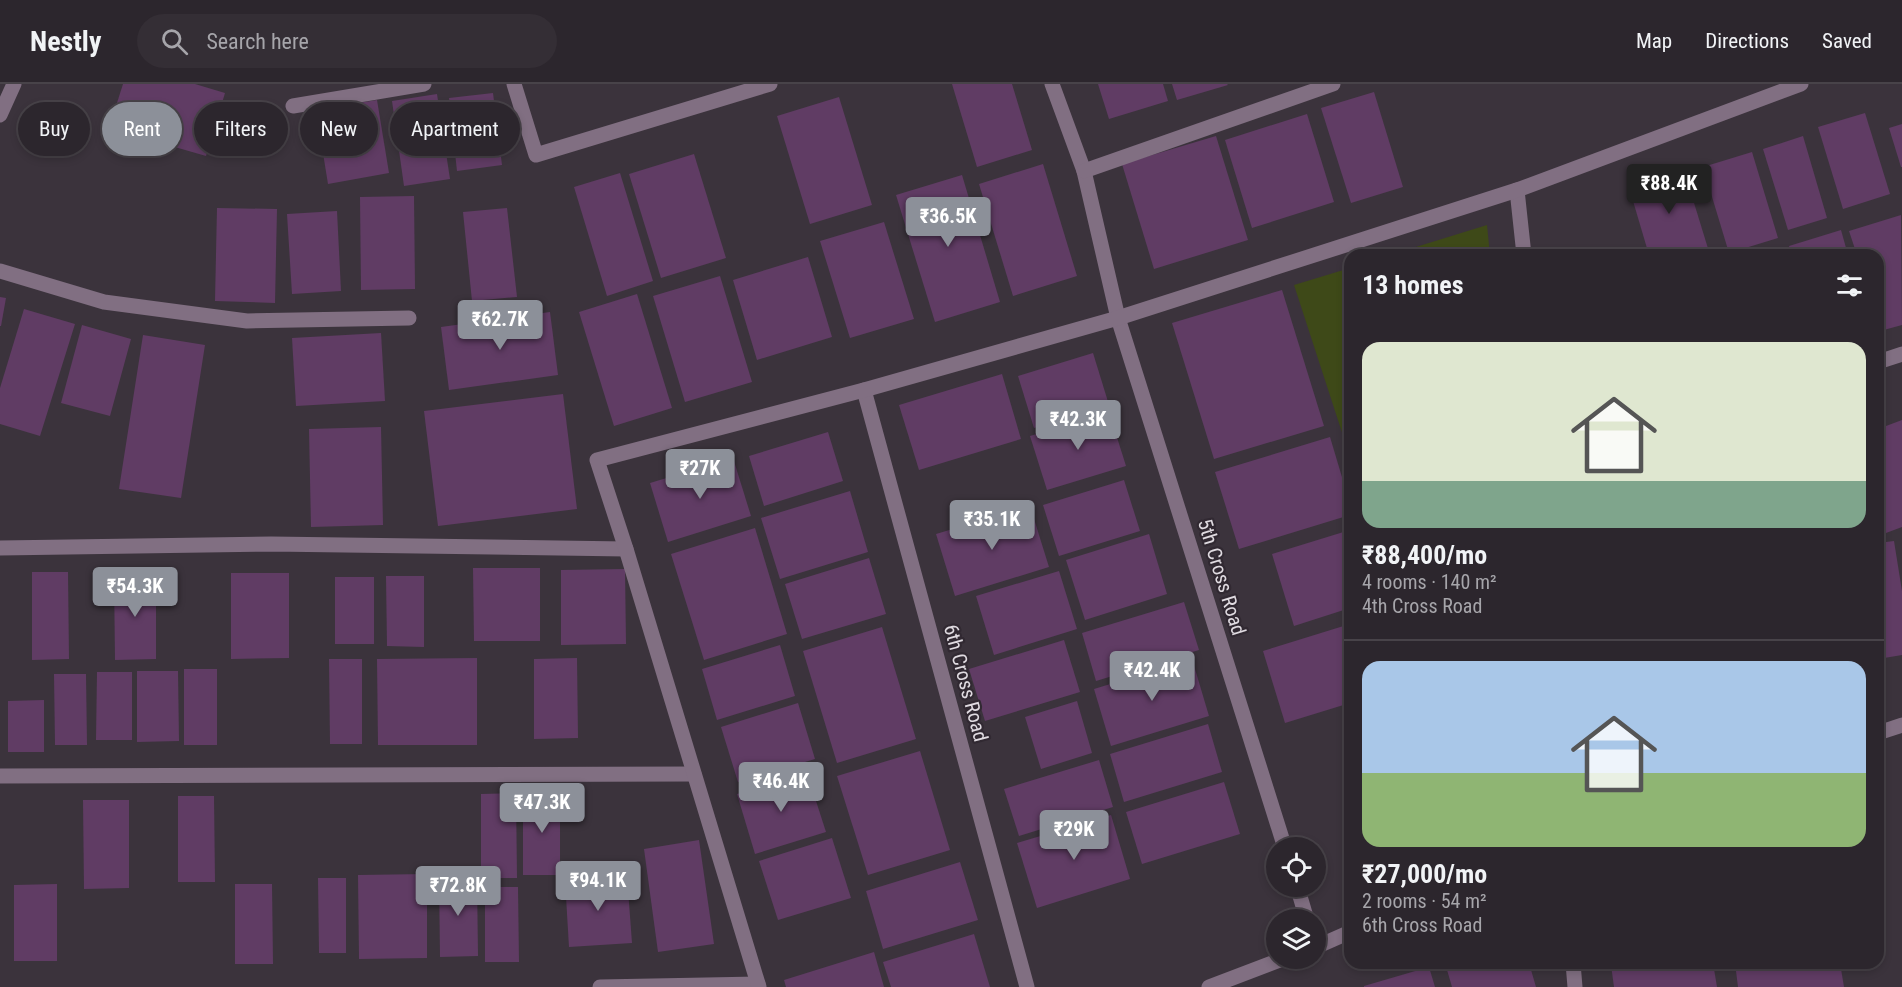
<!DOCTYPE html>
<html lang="en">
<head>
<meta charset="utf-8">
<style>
  :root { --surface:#2c262d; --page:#342e35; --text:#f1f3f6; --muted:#a6a5aa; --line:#484349; --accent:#8c9099 }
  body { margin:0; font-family:"Roboto Condensed",sans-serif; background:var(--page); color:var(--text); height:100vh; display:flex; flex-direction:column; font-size:22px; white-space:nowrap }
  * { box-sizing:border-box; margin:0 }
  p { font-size:20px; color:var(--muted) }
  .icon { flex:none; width:33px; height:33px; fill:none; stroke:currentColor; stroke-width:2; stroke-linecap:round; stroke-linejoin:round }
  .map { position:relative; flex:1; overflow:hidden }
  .panel { position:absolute; left:1344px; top:165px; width:540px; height:720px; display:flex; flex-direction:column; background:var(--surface); border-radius:18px; box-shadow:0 3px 9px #0003,0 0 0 2px var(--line) }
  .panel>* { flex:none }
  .banner { position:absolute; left:18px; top:18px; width:570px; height:54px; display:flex; gap:12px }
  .buttons { position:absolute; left:1266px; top:753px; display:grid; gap:12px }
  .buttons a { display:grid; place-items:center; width:60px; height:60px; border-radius:50%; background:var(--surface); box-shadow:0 3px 9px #0003,0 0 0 2px var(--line); font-size:30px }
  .price { position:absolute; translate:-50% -51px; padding:0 14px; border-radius:6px; background:var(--accent); color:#fff; font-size:20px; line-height:39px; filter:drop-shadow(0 2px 3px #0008) }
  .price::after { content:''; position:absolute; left:50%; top:36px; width:18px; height:14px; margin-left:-9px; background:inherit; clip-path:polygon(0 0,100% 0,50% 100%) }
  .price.selected { background:#222; color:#fff }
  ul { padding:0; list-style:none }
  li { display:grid; align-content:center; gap:12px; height:318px; padding:0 18px }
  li+li { border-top:2px solid var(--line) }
  li span { display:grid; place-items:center; height:186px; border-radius:18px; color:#555 }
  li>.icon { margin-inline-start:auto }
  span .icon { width:108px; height:108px; fill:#fffc; stroke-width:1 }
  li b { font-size:26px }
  h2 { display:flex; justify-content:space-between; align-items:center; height:72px; padding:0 18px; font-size:26px }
  .pill { padding:0 21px; border-radius:27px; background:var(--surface); box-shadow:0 3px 9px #0003,0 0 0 2px var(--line); font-size:21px; line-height:54px }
  .pill.selected { background:var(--accent); color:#fff }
  header { display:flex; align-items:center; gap:36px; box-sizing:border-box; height:84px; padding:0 30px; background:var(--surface); border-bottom:2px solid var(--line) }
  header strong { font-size:28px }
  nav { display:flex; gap:33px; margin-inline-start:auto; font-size:21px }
  .search { width:420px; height:54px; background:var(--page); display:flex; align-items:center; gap:15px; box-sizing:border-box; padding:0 21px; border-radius:33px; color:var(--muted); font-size:22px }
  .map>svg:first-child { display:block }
  .green { fill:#3e4918 }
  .building { fill:#603c64 }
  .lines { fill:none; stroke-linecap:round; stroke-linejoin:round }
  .minor { stroke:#816f82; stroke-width:15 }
  .labels { text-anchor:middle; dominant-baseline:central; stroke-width:4.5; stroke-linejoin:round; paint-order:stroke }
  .street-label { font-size:20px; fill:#e0dbe1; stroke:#312932 }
</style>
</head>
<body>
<header>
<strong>Nestly</strong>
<div class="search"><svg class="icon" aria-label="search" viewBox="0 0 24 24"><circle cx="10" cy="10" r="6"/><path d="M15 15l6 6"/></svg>Search here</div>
<nav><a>Map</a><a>Directions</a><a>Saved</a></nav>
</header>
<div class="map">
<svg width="1902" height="903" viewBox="0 0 1902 903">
  <rect width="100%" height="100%" fill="#3b333c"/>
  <g class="green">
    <polygon points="1487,141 1490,171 1390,171"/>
    <polygon points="1350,184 1350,373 1294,201"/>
  </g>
  <g class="building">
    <polygon points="123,0 195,0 225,9 206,72 109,44"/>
    <polygon points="952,0 1012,0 1032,66 977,83"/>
    <polygon points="1098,0 1163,0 1168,17 1109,35"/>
    <polygon points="1172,0 1227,0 1228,1 1177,16"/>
    <polygon points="1374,8 1403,103 1351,119 1321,24"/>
    <polygon points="493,9 502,81 457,87 449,14"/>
    <polygon points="437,10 450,95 404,102 392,17"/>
    <polygon points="839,13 872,121 810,140 777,32"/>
    <polygon points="377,16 389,89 328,100 316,26"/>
    <polygon points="1865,29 1890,110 1843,125 1818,43"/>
    <polygon points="1307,30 1334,118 1252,144 1225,56"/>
    <polygon points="1902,40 1902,83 1901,83 1889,44"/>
    <polygon points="1216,52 1248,156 1154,185 1122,80"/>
    <polygon points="1803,52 1827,134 1788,146 1763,65"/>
    <polygon points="1752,68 1778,154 1729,169 1703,83"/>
    <polygon points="694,70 726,174 661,194 629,90"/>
    <polygon points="1043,80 1077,192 1013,212 979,100"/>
    <polygon points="1683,83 1710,171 1649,171 1628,100"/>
    <polygon points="620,89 653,197 607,212 574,103"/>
    <polygon points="962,91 1000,218 935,238 896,111"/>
    <polygon points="414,112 415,205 361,206 360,113"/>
    <polygon points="217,124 277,125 275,219 215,217"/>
    <polygon points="507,124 517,213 472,217 463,128"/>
    <polygon points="337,127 341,207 292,210 287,130"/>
    <polygon points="1901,131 1902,241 1880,247 1878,241 1878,171 1857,171 1849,147"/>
    <polygon points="884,138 914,235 850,254 820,157"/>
    <polygon points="1841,146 1848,171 1792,171 1789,162"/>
    <polygon points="1777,166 1778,171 1761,171 1761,170"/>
    <polygon points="808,173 832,253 757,276 733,196"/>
    <polygon points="720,192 752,298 685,318 653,212"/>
    <polygon points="1282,206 1324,342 1214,375 1172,239"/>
    <polygon points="637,210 672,324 614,342 579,228"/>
    <polygon points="0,213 6,214 1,242 0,242"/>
    <polygon points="24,225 75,240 40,352 0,340 0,304"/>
    <polygon points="550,228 558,291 449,306 441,243"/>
    <polygon points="82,241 131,255 110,332 61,319"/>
    <polygon points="381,249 385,317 296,322 292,254"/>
    <polygon points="143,251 205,261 181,414 119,405"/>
    <polygon points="1093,269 1109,321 1034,344 1018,292"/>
    <polygon points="1002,290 1021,355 919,386 899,321"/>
    <polygon points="563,310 577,425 438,442 424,327"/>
    <polygon points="1109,328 1126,382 1047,406 1030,352"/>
    <polygon points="1902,336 1902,443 1878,452 1878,345"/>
    <polygon points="381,343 383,441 311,443 309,345"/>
    <polygon points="828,348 843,397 764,422 749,372"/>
    <polygon points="1330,353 1350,420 1350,431 1239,465 1215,388"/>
    <polygon points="733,374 751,432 668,458 650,399"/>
    <polygon points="1124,396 1140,447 1059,472 1043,421"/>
    <polygon points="850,407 868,468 780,495 761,434"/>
    <polygon points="1030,422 1049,483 955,512 936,450"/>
    <polygon points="755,444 787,550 704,576 671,470"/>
    <polygon points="1350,446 1350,524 1294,542 1272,470"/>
    <polygon points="1149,450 1167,510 1085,536 1066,476"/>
    <polygon points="1894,457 1902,507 1902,571 1878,575 1878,459"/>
    <polygon points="869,474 886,530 802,555 785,500"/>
    <polygon points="473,484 540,484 540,557 474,557"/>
    <polygon points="625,485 626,560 561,561 561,486"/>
    <polygon points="1059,487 1077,545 994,571 976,512"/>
    <polygon points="32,488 68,488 69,575 32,576"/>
    <polygon points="231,489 289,489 289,574 231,575"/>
    <polygon points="114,492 156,492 156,575 115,576"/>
    <polygon points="386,492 424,492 424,563 387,562"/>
    <rect x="335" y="493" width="39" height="67"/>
    <polygon points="1184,518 1199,566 1096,597 1082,549"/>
    <polygon points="1350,540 1350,619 1285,639 1263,567"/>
    <polygon points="882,543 916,655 837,679 803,567"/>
    <polygon points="1064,556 1080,608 985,637 969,585"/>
    <polygon points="780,561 795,612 717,636 702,585"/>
    <polygon points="477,574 477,661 378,661 377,575"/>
    <polygon points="577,574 578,654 534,655 534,575"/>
    <polygon points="329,575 362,575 362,660 330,660"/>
    <polygon points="1192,575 1209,632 1111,662 1094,605"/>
    <rect x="184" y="585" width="33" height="76"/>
    <polygon points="137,587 178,587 179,657 137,658"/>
    <polygon points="97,588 132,588 132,656 96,656"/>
    <polygon points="54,590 86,590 87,661 55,661"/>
    <polygon points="44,616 44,668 8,668 8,617"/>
    <polygon points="1077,617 1092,669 1041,685 1025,633"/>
    <polygon points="798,619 815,675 738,698 721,643"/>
    <polygon points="1208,640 1222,688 1124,718 1110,670"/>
    <polygon points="920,667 950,766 868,791 837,692"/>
    <polygon points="1099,676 1113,723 1019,752 1004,705"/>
    <polygon points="807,689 826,748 755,770 737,710"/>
    <polygon points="1224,698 1240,750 1142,780 1126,728"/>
    <polygon points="516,709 517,794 481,794 481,710"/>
    <rect x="523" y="709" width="37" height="82"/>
    <polygon points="178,712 214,712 215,798 178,798"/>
    <polygon points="83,716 129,716 129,804 84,805"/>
    <polygon points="1111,731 1130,795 1037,824 1017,759"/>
    <polygon points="832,754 851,814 778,836 759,777"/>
    <polygon points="699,756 714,860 658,868 644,765"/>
    <polygon points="960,778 978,836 883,865 866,807"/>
    <polygon points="427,790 427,874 359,875 358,791"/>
    <polygon points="627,792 632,859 569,863 565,796"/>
    <polygon points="318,794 346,794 346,869 319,869"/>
    <polygon points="439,794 477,794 478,872 440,873"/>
    <polygon points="57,800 57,877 14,877 14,801"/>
    <polygon points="235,800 272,800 273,880 235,880"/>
    <polygon points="485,803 518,803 519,878 485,878"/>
    <polygon points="974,850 990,903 891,903 883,878"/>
    <polygon points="874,868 884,903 786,903 784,896"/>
    <polygon points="1445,879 1529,879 1536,903 1452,903"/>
    <polygon points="1624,879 1713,879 1717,903 1614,903 1611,881"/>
    <polygon points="1735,879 1840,879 1844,903 1738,903"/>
    <polygon points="1429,883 1435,903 1364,903 1364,902"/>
  </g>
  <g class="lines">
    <g class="minor">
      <polyline points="514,0 536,71 770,0"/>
      <polyline points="1052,0 1084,87 1118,234 1285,764"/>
      <polyline points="293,22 424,0"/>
      <polyline points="0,31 14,0"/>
      <polyline points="1084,87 1333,0"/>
      <polyline points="1517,106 1524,171"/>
      <polyline points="0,187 104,218 247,237 409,234"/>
      <polyline points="1878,278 1902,270"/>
      <polyline points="864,306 1027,903"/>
      <polyline points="0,464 271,460 626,465"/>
      <polyline points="1878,649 1902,641"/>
      <polyline points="0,692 694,690"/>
      <polyline points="1297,802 1307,836"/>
      <polyline points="1316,863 1350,848"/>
      <polyline points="1573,879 1575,903"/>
      <polyline points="600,903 758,900"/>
      <polyline points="759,903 626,465 597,376 864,306 1118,234 1517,106 1801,0"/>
      <polyline points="1209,903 1285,874"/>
    </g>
  </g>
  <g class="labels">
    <g class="street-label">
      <text transform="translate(1222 493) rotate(73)">5th Cross Road</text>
      <text transform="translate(966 599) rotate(75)">6th Cross Road</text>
    </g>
  </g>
</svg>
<div class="buttons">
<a><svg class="icon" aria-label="locate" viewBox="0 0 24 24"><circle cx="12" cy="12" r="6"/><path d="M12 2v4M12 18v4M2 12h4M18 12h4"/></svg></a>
<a><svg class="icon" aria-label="layers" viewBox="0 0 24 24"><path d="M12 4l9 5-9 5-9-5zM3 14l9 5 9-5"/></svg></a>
</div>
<b class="price selected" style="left:1669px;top:131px">₹88.4K</b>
<b class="price" style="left:948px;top:164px">₹36.5K</b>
<b class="price" style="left:500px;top:267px">₹62.7K</b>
<b class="price" style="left:1078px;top:367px">₹42.3K</b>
<b class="price" style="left:700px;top:416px">₹27K</b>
<b class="price" style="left:992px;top:467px">₹35.1K</b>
<b class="price" style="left:135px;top:534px">₹54.3K</b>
<b class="price" style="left:1152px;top:618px">₹42.4K</b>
<b class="price" style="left:781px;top:729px">₹46.4K</b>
<b class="price" style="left:542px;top:750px">₹47.3K</b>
<b class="price" style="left:1074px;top:777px">₹29K</b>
<b class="price" style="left:598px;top:828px">₹94.1K</b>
<b class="price" style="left:458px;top:833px">₹72.8K</b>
<div class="banner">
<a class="pill">Buy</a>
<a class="pill selected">Rent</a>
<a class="pill">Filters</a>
<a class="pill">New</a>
<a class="pill">Apartment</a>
</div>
<section class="panel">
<h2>13 homes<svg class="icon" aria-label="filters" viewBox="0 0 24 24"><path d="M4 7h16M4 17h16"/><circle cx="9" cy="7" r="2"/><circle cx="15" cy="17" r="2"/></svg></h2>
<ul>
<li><span style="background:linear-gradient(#dfe7d0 75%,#7fa58c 0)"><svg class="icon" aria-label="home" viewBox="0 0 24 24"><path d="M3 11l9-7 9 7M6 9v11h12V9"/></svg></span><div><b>₹88,400/mo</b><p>4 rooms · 140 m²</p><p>4th Cross Road</p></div></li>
<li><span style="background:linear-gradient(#a9c7e8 60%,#8fb573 0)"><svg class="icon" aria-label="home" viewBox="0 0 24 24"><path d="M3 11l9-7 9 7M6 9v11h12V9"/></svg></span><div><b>₹27,000/mo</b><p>2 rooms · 54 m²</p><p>6th Cross Road</p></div></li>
</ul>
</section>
</div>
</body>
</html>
